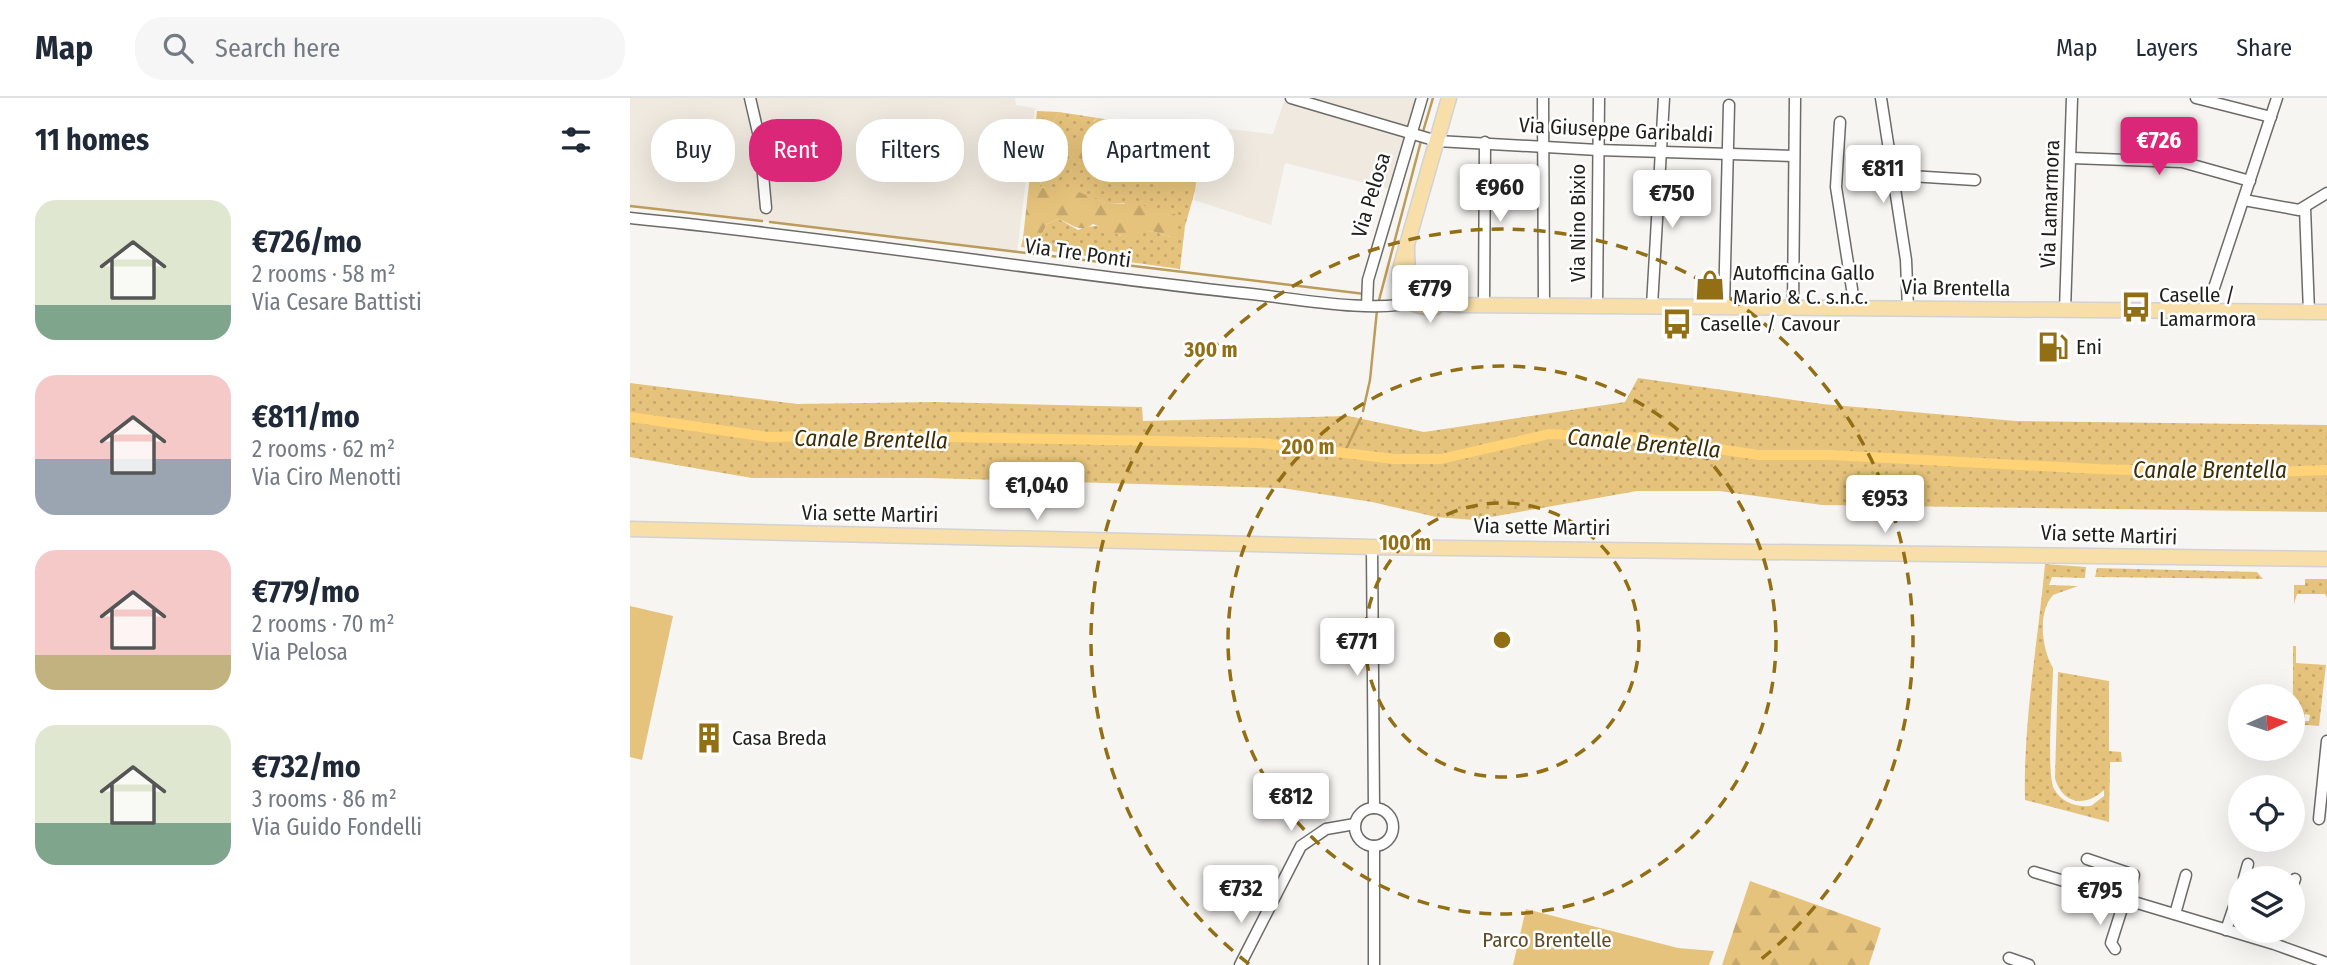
<!DOCTYPE html>
<html lang="en">
<head>
<meta charset="utf-8">
<style>
  :root { --surface:#fff; --page:#f6f6f7; --text:#1f2937; --muted:#747a83; --line:#e0e1e3; --accent:#db2777 }
  body { margin:0; font-family:"Fira Sans Condensed",sans-serif; background:var(--page); color:var(--text); height:100vh; display:flex; flex-direction:column; font-size:26px; white-space:nowrap }
  * { box-sizing:border-box; margin:0 }
  p { font-size:23px; color:var(--muted) }
  .icon { flex:none; width:38px; height:38px; fill:none; stroke:currentColor; stroke-width:2; stroke-linecap:round; stroke-linejoin:round }
  .map { position:relative; flex:1; overflow:hidden }
  .sheet { display:flex; flex-direction:column; background:var(--surface); width:630px }
  .sheet>* { flex:none }
  .banner { position:absolute; left:21px; top:21px; width:665px; height:63px; display:flex; gap:14px }
  .needle { width:46px; rotate:87deg }
  .fabs { position:absolute; left:1598px; top:586px; display:grid; gap:14px }
  .fabs a { display:grid; place-items:center; width:77px; height:77px; border-radius:50%; background:var(--surface); box-shadow:0 7px 28px #0002; font-size:35px }
  .price { position:absolute; translate:-50% -60px; padding:0 16px; border-radius:7px; background:#fff; color:#222; font-size:23px; line-height:46px; filter:drop-shadow(0 2px 4px #0008) }
  .price::after { content:''; position:absolute; left:50%; top:42px; width:21px; height:16px; margin-left:-10px; background:inherit; clip-path:polygon(0 0,100% 0,50% 100%) }
  .price.active { background:var(--accent); color:#fff }
  ul { padding:0; list-style:none }
  li { display:flex; align-items:center; gap:21px; height:175px; padding:0 35px }
  li span { display:grid; place-items:center; flex:none; width:196px; height:140px; border-radius:21px; color:#555 }
  li>.icon { margin-inline-start:auto }
  span .icon { width:84px; height:84px; fill:#fffc; stroke-width:1 }
  li b { font-size:30px }
  h2 { display:flex; justify-content:space-between; align-items:center; height:84px; padding:0 35px; font-size:30px }
  .tag { padding:0 24px; border-radius:28px; background:var(--surface); box-shadow:0 7px 28px #0002; font-size:24px; line-height:63px }
  .tag.active { background:var(--accent); color:#fff }
  header { display:flex; align-items:center; gap:42px; box-sizing:border-box; height:98px; padding:0 35px; background:var(--surface); border-bottom:2px solid var(--line) }
  header strong { font-size:33px }
  nav { display:flex; gap:38px; margin-inline-start:auto; font-size:24px }
  .search { width:490px; height:63px; background:var(--page); display:flex; align-items:center; gap:18px; box-sizing:border-box; padding:0 24px; border-radius:28px; color:var(--muted); font-size:26px }
  main { display:flex; flex:1; min-height:0 }
  .map>svg:first-child { display:block }
  .built { fill:#efe9df }
  .grass { fill:url(#grass-dots) }
  .forest { fill:url(#forest-firs) }
  .green { fill:#e6c37c }
  .lines { fill:none; stroke-linecap:round; stroke-linejoin:round }
  .stream { stroke:#bc9c5b; stroke-width:2.5 }
  .canal { stroke:#ffd276; stroke-width:10 }
  .minor-casing { stroke:#6c6b68; stroke-width:13 }
  .major-casing { stroke:#d2d2d2; stroke-width:17 }
  .minor { stroke:#fff; stroke-width:10 }
  .major { stroke:#f8dfaa; stroke-width:14 }
  .ring { fill:none; stroke:#926e15; stroke-width:3.5; stroke-dasharray:12 9 }
  .labels { text-anchor:middle; dominant-baseline:central; stroke-width:5; stroke-linejoin:round; paint-order:stroke }
  .street-label { font-size:21px; fill:#1e1e1c; stroke:#fff }
  .poi-label { font-size:21px; fill:#1e1e1c; stroke:#fff; text-anchor:start }
  .park-label { font-size:21px; fill:#5e4b25; stroke:#fff }
  .water-label { font-size:23px; font-style:italic; fill:#3e2d03; stroke:#fff }
  .centre { fill:#926e15; stroke:#fff; stroke-width:3.5 }
  .ring-label { font-size:21px; text-anchor:middle; font-weight:bold; fill:#926e15; stroke:#fff; stroke-width:5; stroke-linejoin:round; paint-order:stroke }
</style>
</head>
<body>
<header>
<strong>Map</strong>
<div class="search"><svg class="icon" aria-label="search" viewBox="0 0 24 24"><circle cx="10" cy="10" r="6"/><path d="M15 15l6 6"/></svg>Search here</div>
<nav><a>Map</a><a>Layers</a><a>Share</a></nav>
</header>
<main>
<section class="sheet">
<h2>11 homes<svg class="icon" aria-label="filters" viewBox="0 0 24 24"><path d="M4 7h16M4 17h16"/><circle cx="9" cy="7" r="2"/><circle cx="15" cy="17" r="2"/></svg></h2>
<ul>
<li><span style="background:linear-gradient(#dfe7d0 75%,#7fa58c 0)"><svg class="icon" aria-label="home" viewBox="0 0 24 24"><path d="M3 11l9-7 9 7M6 9v11h12V9"/></svg></span><div><b>€726/mo</b><p>2 rooms · 58 m²</p><p>Via Cesare Battisti</p></div></li>
<li><span style="background:linear-gradient(#f6c9c9 60%,#9aa5b1 0)"><svg class="icon" aria-label="home" viewBox="0 0 24 24"><path d="M3 11l9-7 9 7M6 9v11h12V9"/></svg></span><div><b>€811/mo</b><p>2 rooms · 62 m²</p><p>Via Ciro Menotti</p></div></li>
<li><span style="background:linear-gradient(#f6c9c9 75%,#c2b280 0)"><svg class="icon" aria-label="home" viewBox="0 0 24 24"><path d="M3 11l9-7 9 7M6 9v11h12V9"/></svg></span><div><b>€779/mo</b><p>2 rooms · 70 m²</p><p>Via Pelosa</p></div></li>
<li><span style="background:linear-gradient(#dfe7d0 70%,#7fa58c 0)"><svg class="icon" aria-label="home" viewBox="0 0 24 24"><path d="M3 11l9-7 9 7M6 9v11h12V9"/></svg></span><div><b>€732/mo</b><p>3 rooms · 86 m²</p><p>Via Guido Fondelli</p></div></li>
</ul>
</section>
<div class="map">
<svg width="1697" height="867" viewBox="0 0 1697 867">
  <defs>
    <pattern id="grass-dots" width="8" height="8" patternUnits="userSpaceOnUse" patternTransform="scale(1.75)"><rect width="8" height="8" fill="#e6c37c"/><path d="M2 2h.1M6 6h.1" fill="none" stroke="#c5a76b" stroke-width="1.8" stroke-linecap="round"/></pattern>
    <pattern id="forest-firs" width="22" height="20" patternUnits="userSpaceOnUse" patternTransform="scale(1.75)"><rect width="22" height="20" fill="#e6c37c"/><path d="M5 1l3.5 6h-7zM16 11l3.5 6h-7z" fill="#c5a76b"/></pattern>
  </defs>
  <rect width="100%" height="100%" fill="#f7f5f2"/>
  <g class="built">
    <polygon points="0,0 385,0 386,7 405,10 387,154 0,107"/>
    <polygon points="655,0 798,0 771,94 655,65 641,127 564,102 574,28 643,36"/>
  </g>
  <g class="grass">
    <path d="M429,14L468,20L463,23L479,36L487,29L530,40L543,54C542,70 532,78 532,93H565L555,128L550,171L391,149L393,140L408,143L417,126L429,121L448,132C463,126 478,126 490,138L522,133L541,139L494,105H476L446,94L410,89L415,40Z"/>
    <polygon points="1008,280 1192,306 1386,323 1697,327 1697,414 1192,407 1089,393 1007,393 844,422 806,419 742,404 652,390 299,380 122,380 0,359 0,285 167,306 306,304 512,309 513,323 718,318 794,334 995,304"/>
    <path d="M1415,466L1456,469L1455,480L1422,479L1419,487L1448,488L1423,497C1407,515 1412,551 1423,570C1423,593 1416,674 1424,691C1432,705 1446,709 1461,708L1474,698V692C1455,710 1432,706 1425,680L1428,574L1479,583V653L1491,654L1492,664H1480L1479,724L1395,702C1393,622 1408,545 1415,466Z"/>
    <polygon points="1467,470 1627,474 1633,481 1465,479"/>
    <polygon points="1675,481 1697,481 1697,500 1695,496 1667,496 1664,506 1664,487 1675,487"/>
    <polygon points="1663,548 1666,548 1666,565 1696,567 1689,628 1663,626 1663,623 1679,623 1680,617 1675,616 1674,621 1663,620"/>
  </g>
  <g class="forest">
    <path d="M407,13L429,14L415,40L410,89L446,93L476,105L508,106L545,116L548,135L541,139L522,133L496,140L463,126C450,136 442,126 429,121L417,126L408,143L393,140Z"/>
    <polygon points="468,20 573,36 565,93 532,93 529,87 542,66 543,54 530,40 488,29 474,36 463,24"/>
    <polygon points="434,43 454,43 461,48 462,56 456,62 430,54"/>
    <polygon points="1120,783 1251,830 1239,867 1092,867"/>
  </g>
  <g class="green">
    <polygon points="0,508 43,518 12,662 0,659"/>
    <polygon points="896,811 1048,850 1084,853 1079,867 883,867"/>
  </g>
  <g class="lines">
    <g class="stream">
      <polyline points="792,37 803,0"/>
      <polyline points="0,108 132,123"/>
      <polyline points="140,124 735,196"/>
      <polyline points="748,206 791,43"/>
      <polyline points="733,313 740,282 747,212"/>
      <polyline points="715,353 731,320"/>
    </g>
    <polyline class="canal" points="0,319 138,339 220,337 632,345 764,361 811,361 919,336 1013,340 1129,357 1201,357 1468,371 1615,375 1697,372"/>
    <g class="minor-casing">
      <g id="minor">
        <polyline points="120,0 130,43 136,110"/>
        <polyline points="661,0 807,43 968,52 1164,58"/>
        <polyline points="913,0 914,207"/>
        <polyline points="1251,0 1276,162 1278,211"/>
        <polyline points="1566,0 1641,19"/>
        <polyline points="1210,24 1206,89 1225,210"/>
        <polyline points="1442,60 1552,64 1620,83"/>
        <polyline points="1264,77 1345,82"/>
        <polyline points="1614,102 1669,112 1697,95"/>
        <polyline points="1675,110 1679,214"/>
        <path d="M0,120C205,140 407,173 612,195C656,199 747,217 786,203"/>
        <polyline points="737,207 738,182 792,0"/>
        <polyline points="854,207 855,44"/>
        <polyline points="967,208 969,0"/>
        <polyline points="1022,208 1034,0"/>
        <polyline points="1094,209 1099,7"/>
        <polyline points="1163,210 1165,0"/>
        <polyline points="1435,213 1442,0"/>
        <polyline points="1576,214 1647,0"/>
        <polyline points="742,449 744,710"/>
        <circle cx="744" cy="729" r="19"/>
        <polyline points="1689,721 1697,643"/>
        <polyline points="744,748 744,867"/>
        <polyline points="1457,761 1504,777 1497,802"/>
        <polyline points="1404,774 1644,846 1697,865"/>
        <polyline points="1614,780 1618,766"/>
        <polyline points="1662,789 1665,781"/>
        <polyline points="1545,816 1556,777"/>
        <polyline points="1596,832 1610,791"/>
        <polyline points="1485,851 1481,845 1495,801"/>
        <polyline points="1379,860 1399,867"/>
        <polyline points="610,867 671,748 696,731 725,726"/>
      </g>
    </g>
    <g class="major-casing">
      <g id="major">
        <path d="M777,146C777,191 782,203 828,207L1697,214"/>
        <path d="M806,209C778,211 768,198 770,171L819,0"/>
        <polyline points="0,431 742,449 1697,461"/>
      </g>
    </g>
    <use href="#minor" class="minor"/>
    <use href="#major" class="major"/>
  </g>
  <g class="ring">
    <circle cx="872" cy="542" r="137"/>
    <circle cx="872" cy="542" r="274"/>
    <path d="M619 866A411 411 0 1 1 1125 866"/>
  </g>
  <defs>
    <g id="shop-bare" transform="scale(2.415)"><path d="M-5-2.5h2.3a2.7 3.5 0 0 1 5.4 0H5L5.5 6h-11ZM-1.5-2.5h3a1.5 2.3 0 0 0-3 0Z" fill="#926e15" stroke="#fff" stroke-width="2.5" paint-order="stroke"/></g>
    <g id="bus-bare" transform="scale(2.415)"><path d="M-5-6H5V4H4V6H2V4H-2V6H-4V4H-5ZM-3.5-4V0h7V-4ZM-3.5 1.2v1.5H-2V1.2ZM2 1.2v1.5H3.5V1.2Z" fill="#926e15" stroke="#fff" stroke-width="2.5" paint-order="stroke"/></g>
    <g id="fuel-bare" transform="scale(2.415)"><path d="M-5.5-6h7V0h2V4h1.3V-2.5L3-4.5l.8-.8L6-3V5H2.5V1h-1V6h-7ZM-4.2-4.7v3.2H.2V-4.7Z" fill="#926e15" stroke="#fff" stroke-width="2.5" paint-order="stroke"/></g>
    <g id="building-bare" transform="scale(2.415)"><path d="M-4-6H4V6H1V3H-1V6H-4ZM-2.5-4.3h1.7v1.8h-1.7ZM.8-4.3h1.7v1.8H.8ZM-2.5-1h1.7V.8h-1.7ZM.8-1h1.7V.8H.8Z" fill="#926e15" stroke="#fff" stroke-width="2.5" paint-order="stroke"/></g>
  </defs>
  <g fill-rule="evenodd">
    <use href="#shop-bare" x="1080" y="187"/>
    <use href="#bus-bare" x="1506" y="209"/>
    <use href="#bus-bare" x="1047" y="226"/>
    <use href="#fuel-bare" x="1423" y="249"/>
    <use href="#building-bare" x="79" y="640"/>
  </g>
  <g class="labels">
    <g class="street-label">
      <text transform="translate(986 32) rotate(3)">Via Giuseppe Garibaldi</text>
      <text transform="translate(741 97) rotate(-73)">Via Pelosa</text>
      <text transform="translate(1420 106) rotate(-88)">Via Lamarmora</text>
      <text transform="translate(948 125) rotate(-90)">Via Nino Bixio</text>
      <text transform="translate(448 155) rotate(8)">Via Tre Ponti</text>
      <text transform="translate(1326 190) rotate(1)">Via Brentella</text>
      <text transform="translate(240 416) rotate(1)">Via sette Martiri</text>
      <text transform="translate(912 429) rotate(1)">Via sette Martiri</text>
      <text transform="translate(1479 437) rotate(2)">Via sette Martiri</text>
    </g>
    <g class="poi-label">
      <text x="1103" y="175">Autofficina Gallo<tspan x="1103" dy="24">Mario &amp; C. s.n.c.</tspan></text>
      <text x="1529" y="197">Caselle /<tspan x="1529" dy="24">Lamarmora</tspan></text>
      <text x="1070" y="226">Caselle / Cavour</text>
      <text x="1446" y="249">Eni</text>
      <text x="102" y="640">Casa Breda</text>
    </g>
    <g class="park-label">
      <text x="917" y="842">Parco Brentelle</text>
    </g>
    <g class="water-label">
      <text transform="translate(241 341) rotate(1)">Canale Brentella</text>
      <text transform="translate(1014 345) rotate(5)">Canale Brentella</text>
      <text x="1580" y="372">Canale Brentella</text>
    </g>
  </g>
  <circle cx="872" cy="542" r="10" class="centre"/>
  <g class="ring-label">
    <text x="581" y="259">300 m</text>
    <text x="678" y="356">200 m</text>
    <text x="775" y="452">100 m</text>
  </g>
</svg>
<div class="fabs">
<a><svg class="needle" viewBox="-14 -14 28 28"><path d="M0-13l5 13h-10z" fill="#e53935"/><path d="M0 13l5-13h-10z" fill="#747a83"/></svg></a>
<a><svg class="icon" aria-label="locate" viewBox="0 0 24 24"><circle cx="12" cy="12" r="6"/><path d="M12 2v4M12 18v4M2 12h4M18 12h4"/></svg></a>
<a><svg class="icon" aria-label="layers" viewBox="0 0 24 24"><path d="M12 4l9 5-9 5-9-5zM3 14l9 5 9-5"/></svg></a>
</div>
<b class="price active" style="left:1529px;top:79px">€726</b>
<b class="price" style="left:1253px;top:107px">€811</b>
<b class="price" style="left:870px;top:126px">€960</b>
<b class="price" style="left:1042px;top:132px">€750</b>
<b class="price" style="left:800px;top:227px">€779</b>
<b class="price" style="left:407px;top:424px">€1,040</b>
<b class="price" style="left:1255px;top:437px">€953</b>
<b class="price" style="left:727px;top:580px">€771</b>
<b class="price" style="left:661px;top:735px">€812</b>
<b class="price" style="left:611px;top:827px">€732</b>
<b class="price" style="left:1470px;top:829px">€795</b>
<div class="banner">
<a class="tag">Buy</a>
<a class="tag active">Rent</a>
<a class="tag">Filters</a>
<a class="tag">New</a>
<a class="tag">Apartment</a>
</div>
</div>
</main>
</body>
</html>
